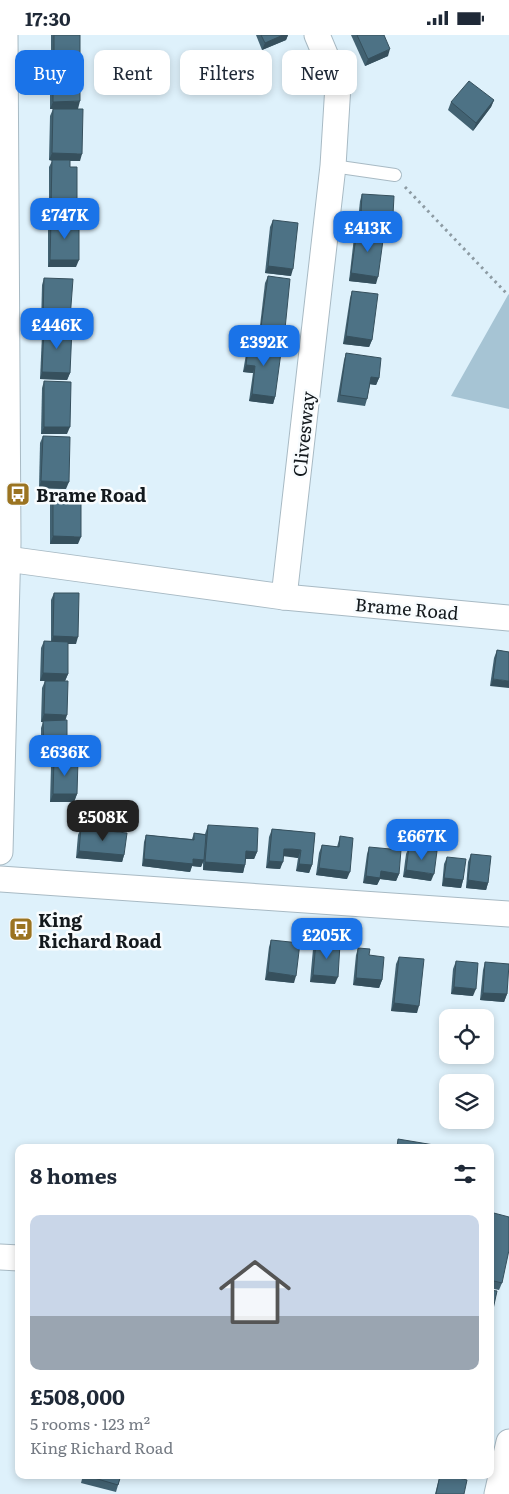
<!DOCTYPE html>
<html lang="en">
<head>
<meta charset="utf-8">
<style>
  :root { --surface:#fff; --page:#f2f2f3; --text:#1f2937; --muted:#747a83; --accent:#1a73e8 }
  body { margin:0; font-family:Literata,serif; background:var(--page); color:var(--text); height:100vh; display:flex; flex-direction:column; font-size:19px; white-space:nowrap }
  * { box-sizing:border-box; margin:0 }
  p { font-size:16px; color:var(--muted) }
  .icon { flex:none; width:28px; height:28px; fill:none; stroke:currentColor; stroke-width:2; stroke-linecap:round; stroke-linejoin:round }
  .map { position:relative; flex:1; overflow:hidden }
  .sheet { position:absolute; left:15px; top:1109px; width:479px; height:335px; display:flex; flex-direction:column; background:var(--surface); border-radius:10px; box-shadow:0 2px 8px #0003 }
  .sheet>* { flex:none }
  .top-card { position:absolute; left:15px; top:15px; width:480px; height:45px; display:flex; gap:10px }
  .buttons { position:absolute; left:439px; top:974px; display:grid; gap:10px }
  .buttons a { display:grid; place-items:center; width:55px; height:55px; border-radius:10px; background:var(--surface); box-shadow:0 2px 8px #0003; font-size:25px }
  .price { position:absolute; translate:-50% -42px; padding:0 11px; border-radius:10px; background:var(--accent); color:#fff; font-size:16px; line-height:32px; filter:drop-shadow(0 1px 2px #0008) }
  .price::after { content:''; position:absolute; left:50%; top:30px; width:15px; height:11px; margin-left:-8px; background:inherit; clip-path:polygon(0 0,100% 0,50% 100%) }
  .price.current { background:#222; color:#fff }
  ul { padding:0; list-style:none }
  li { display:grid; align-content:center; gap:10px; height:265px; padding:0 15px }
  li span { display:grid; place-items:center; height:155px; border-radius:10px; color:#555 }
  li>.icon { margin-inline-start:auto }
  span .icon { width:90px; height:90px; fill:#fffc; stroke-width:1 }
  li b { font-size:21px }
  h2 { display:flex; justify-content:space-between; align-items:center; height:60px; padding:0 15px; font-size:21px }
  .pill { padding:0 18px; border-radius:10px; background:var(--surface); box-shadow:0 2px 8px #0003; font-size:18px; line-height:45px }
  .pill.current { background:var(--accent); color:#fff }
  .status { display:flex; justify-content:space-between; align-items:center; height:35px; padding:0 25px; background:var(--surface); direction:ltr }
  .status svg { height:14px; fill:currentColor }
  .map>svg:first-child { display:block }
  .green { fill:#a6c4d4 }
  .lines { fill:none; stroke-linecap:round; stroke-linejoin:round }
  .service-casing { stroke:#a8bac4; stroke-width:14 }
  .minor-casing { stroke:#a8bac4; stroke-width:27 }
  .path { stroke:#8d9ba3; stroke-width:3; stroke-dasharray:2.5 4; stroke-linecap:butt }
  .service { stroke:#fff; stroke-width:12 }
  .minor { stroke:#fff; stroke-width:25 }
  .wall { fill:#426272 }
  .shaded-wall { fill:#36505d }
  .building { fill:#4d7285; stroke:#36505d }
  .labels { text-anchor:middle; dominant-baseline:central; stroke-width:5; stroke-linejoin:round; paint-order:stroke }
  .street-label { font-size:18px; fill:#13191d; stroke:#f8fcfe }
  .poi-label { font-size:18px; font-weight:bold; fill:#13191d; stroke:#f8fcfe; text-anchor:start }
</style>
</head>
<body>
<div class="status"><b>17:30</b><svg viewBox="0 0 49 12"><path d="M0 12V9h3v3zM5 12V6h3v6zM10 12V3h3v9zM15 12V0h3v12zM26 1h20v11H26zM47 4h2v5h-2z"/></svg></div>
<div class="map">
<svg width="509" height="1459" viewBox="0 0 509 1459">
  <rect width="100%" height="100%" fill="#def1fb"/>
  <polygon class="green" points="509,259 509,374 451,361 508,260"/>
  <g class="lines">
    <g class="service-casing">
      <polyline id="service" points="333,131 395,140"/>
    </g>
    <g class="minor-casing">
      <g id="minor">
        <polyline points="7,524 284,562 509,583"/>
        <polyline points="284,562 333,131 338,50 317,0"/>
        <polyline points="0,817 8,508 5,0"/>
        <polyline points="0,844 509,879"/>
        <polyline points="0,1222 19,1223"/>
        <polyline points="497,1459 509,1407"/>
      </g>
    </g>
    <polyline class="path" points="405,152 508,260"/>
    <use href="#service" class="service"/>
    <use href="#minor" class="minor"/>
  </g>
  <g class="wall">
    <polygon points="51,0 80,0 77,25 51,24"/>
    <polygon points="256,0 288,0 286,5 262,15"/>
    <polygon points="351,0 384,0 388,21 365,31"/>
    <polygon points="53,27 78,74 58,74 80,126 70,126 70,132 77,172 74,180 49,179 49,132 52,126 49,125 50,81 53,74 50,74 50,35"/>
    <polygon points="494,65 491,72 473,96 448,75 451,67"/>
    <polygon points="362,159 393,180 390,188 358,185 360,166"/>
    <polygon points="51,185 76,232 48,232 48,192"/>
    <polygon points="273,185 291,241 265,238 270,192"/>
    <polygon points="357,195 376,249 349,246 354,202"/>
    <polygon points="268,241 285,294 282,302 259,299 265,248"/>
    <polygon points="44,243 68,292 41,290 42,250"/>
    <polygon points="352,256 372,305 369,312 343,309 350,263"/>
    <polygon points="44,292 70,338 67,345 40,344 42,299"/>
    <polygon points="249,305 275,362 273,369 249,366 253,338 243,337 247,313"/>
    <polygon points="346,318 379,343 376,350 370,349 367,364 365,371 337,367 344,325"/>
    <polygon points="44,346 67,399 41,399 42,353"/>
    <polygon points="43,401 66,454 39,453 40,408"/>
    <polygon points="53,462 78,509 50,509 50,469"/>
    <polygon points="54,558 76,609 68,609 68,639 65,646 40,646 41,613 44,606 51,606 51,565"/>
    <polygon points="497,615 509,617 490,651 494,623"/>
    <polygon points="45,646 65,685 65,724 77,759 74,767 50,767 51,731 53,725 41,725 41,693 43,687 41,687 42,653"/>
    <polygon points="208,790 257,817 254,824 246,824 243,838 203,835 203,826 201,832 192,831 190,837 142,831 144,807 146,800 192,804 194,798 205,799"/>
    <polygon points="81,793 124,820 122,827 76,823 78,800"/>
    <polygon points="272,794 315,798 312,830 309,838 296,836 298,823 289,821 284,821 280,834 266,833 269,802"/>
    <polygon points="340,801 347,844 316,840 319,818 322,810 337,812"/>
    <polygon points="369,812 399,839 396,846 380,844 377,850 363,848 367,819"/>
    <polygon points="409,812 431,846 403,842 406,819"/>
    <polygon points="471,819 488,848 486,855 466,853 468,827"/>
    <polygon points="447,822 463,845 461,853 442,851 444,829"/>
    <polygon points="271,905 294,948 265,945 269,912"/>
    <polygon points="316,907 335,949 310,947 313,914"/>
    <polygon points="358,913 369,920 382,945 379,953 353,950 356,920"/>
    <polygon points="399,922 417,978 391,976 396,929"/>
    <polygon points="456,926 473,961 451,959 453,934"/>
    <polygon points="485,927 507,959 504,967 480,965 483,935"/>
    <polygon points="490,1177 502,1248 499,1255 490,1253"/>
    <polygon points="83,1440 121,1440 116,1457 81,1448"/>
    <polygon points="440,1440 464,1459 435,1459"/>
  </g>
  <g class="shaded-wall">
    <polygon points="283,0 288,0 286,5 262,15 265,8"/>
    <polygon points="390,14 388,21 365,31 368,24"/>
    <polygon points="54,17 80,18 77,25 51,24"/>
    <polygon points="494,65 491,72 473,96 476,88"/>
    <polygon points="80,66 78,74 50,74 53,67"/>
    <polygon points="52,118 82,119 80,126 49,125"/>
    <polygon points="51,172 77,172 74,180 49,179"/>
    <polygon points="361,178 393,180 390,188 358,185"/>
    <polygon points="50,225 79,225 76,232 48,232"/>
    <polygon points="268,231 293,234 291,241 265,238"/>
    <polygon points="351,238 378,242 376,249 349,246"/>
    <polygon points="43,283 70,284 68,292 41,290"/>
    <polygon points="261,292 285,294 282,302 259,299"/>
    <polygon points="346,301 372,305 369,312 343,309"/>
    <polygon points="246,330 255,331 253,338 243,337"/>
    <polygon points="42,337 70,338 67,345 40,344"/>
    <polygon points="371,342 379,343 376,350 368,349"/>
    <polygon points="252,359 275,362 273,369 249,366"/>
    <polygon points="44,392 70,392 67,399 41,399"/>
    <polygon points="41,446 69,447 66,454 39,453"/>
    <polygon points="53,501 81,502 78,509 50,509"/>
    <polygon points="53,601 78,602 76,609 51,609"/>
    <polygon points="43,638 68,639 65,646 40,646"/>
    <polygon points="493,644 509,646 509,653 490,651"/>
    <polygon points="44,679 67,680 65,687 41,687"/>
    <polygon points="44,718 67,718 65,725 41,725"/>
    <polygon points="53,759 77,759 74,767 50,767"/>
    <polygon points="284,814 301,815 298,823 282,821"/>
    <polygon points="79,816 124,820 122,827 76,823"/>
    <polygon points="246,816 257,817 254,824 244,824"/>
    <polygon points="144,824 193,824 204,825 201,832 192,831 190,837 142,831"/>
    <polygon points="269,826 283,827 280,834 266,833"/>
    <polygon points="205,827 245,830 243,838 203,835"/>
    <polygon points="299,829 312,830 309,838 296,836"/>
    <polygon points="319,833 350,837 347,844 316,840"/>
    <polygon points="406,835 434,839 431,846 403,842"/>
    <polygon points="381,836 399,839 396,846 380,844 377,850 363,848 366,841"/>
    <polygon points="444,843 463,845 461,853 442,851"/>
    <polygon points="468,845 488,848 486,855 466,853"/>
    <polygon points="268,937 296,941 294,948 265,945"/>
    <polygon points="313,940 338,942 335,949 310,947"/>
    <polygon points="356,943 382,945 379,953 353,950"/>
    <polygon points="454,952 476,954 473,961 451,959"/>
    <polygon points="483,958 507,959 504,967 480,965"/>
    <polygon points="394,968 419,971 417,978 391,976"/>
  </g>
  <g class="building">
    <polygon points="54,0 80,0 80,18 54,17"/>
    <polygon points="261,0 283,0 265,8"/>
    <polygon points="357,0 384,0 390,14 368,24"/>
    <polygon points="53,27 80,28 80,66 53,67"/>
    <polygon points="469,46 494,65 476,88 451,67"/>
    <polygon points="53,74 83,74 82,119 52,118"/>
    <polygon points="52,125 70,125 70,132 77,132 77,172 51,172"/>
    <polygon points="362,159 394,161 393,180 361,178"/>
    <polygon points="51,185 79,186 79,225 50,225"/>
    <polygon points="273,185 298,188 293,234 268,231"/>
    <polygon points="357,195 384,198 378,242 351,238"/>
    <polygon points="268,241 290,244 285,294 261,292"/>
    <polygon points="44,243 73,244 70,284 43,283"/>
    <polygon points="352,256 378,259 372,305 346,301"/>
    <polygon points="44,292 72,293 70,338 42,337"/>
    <polygon points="249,305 282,310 275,362 252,359 255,331 246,330"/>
    <polygon points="346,318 381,323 379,343 371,342 367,364 340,360"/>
    <polygon points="44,346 71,347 70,392 44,392"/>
    <polygon points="43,401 70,402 69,447 41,446"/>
    <polygon points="53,462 81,462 81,502 53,501"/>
    <polygon points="54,558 79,558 78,602 53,601"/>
    <polygon points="44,606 68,607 68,639 43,638"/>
    <polygon points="497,615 509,617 509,646 493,644"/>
    <polygon points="45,646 68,646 67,680 44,679"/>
    <polygon points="67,685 67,718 44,718 43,686"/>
    <polygon points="54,724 78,725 77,759 53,759"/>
    <polygon points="208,790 258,793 257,817 246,816 245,830 205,827"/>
    <polygon points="81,793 127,798 124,820 79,816"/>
    <polygon points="272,794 315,798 312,830 299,829 301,815 292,814 284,814 283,827 269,826"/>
    <polygon points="194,798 206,800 204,825 193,824 193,829 144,824 146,800 194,805"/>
    <polygon points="340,801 353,803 350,837 319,833 322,810 339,812"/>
    <polygon points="369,812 401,815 399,839 381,836 380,843 366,841"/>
    <polygon points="409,812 437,816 434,839 406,835"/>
    <polygon points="471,819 491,821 488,848 468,845"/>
    <polygon points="447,822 466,824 463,845 444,843"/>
    <polygon points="271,905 300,908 296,941 268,937"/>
    <polygon points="316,907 340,909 338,942 313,940"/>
    <polygon points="358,913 370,914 369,920 384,922 382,945 356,943"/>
    <polygon points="399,922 424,924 419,971 394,968"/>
    <polygon points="456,926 478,928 476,954 454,952"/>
    <polygon points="485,927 509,929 507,959 483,958"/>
    <polygon points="398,1104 434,1110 434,1112 397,1112"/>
    <polygon points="490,1177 509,1182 509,1215 502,1248 490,1245"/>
    <polygon points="490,1255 497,1256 490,1288"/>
    <polygon points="490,1298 493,1299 490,1310"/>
    <polygon points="84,1440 121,1440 118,1450"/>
    <polygon points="440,1440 446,1440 467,1445 464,1459 436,1459"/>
  </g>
  <defs>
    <g id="bus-square" transform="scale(1.25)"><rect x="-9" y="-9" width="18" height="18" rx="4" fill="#9b7421" stroke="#f8fcfe"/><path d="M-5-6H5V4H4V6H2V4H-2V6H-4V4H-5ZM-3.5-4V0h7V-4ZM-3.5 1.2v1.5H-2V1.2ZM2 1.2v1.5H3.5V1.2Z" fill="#fff"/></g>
  </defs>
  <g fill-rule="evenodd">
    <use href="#bus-square" x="18" y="459"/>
    <use href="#bus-square" x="21" y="894"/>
  </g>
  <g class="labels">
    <g class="street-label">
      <text transform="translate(303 399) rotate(-84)">Clivesway</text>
      <text transform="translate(407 573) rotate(5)">Brame Road</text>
    </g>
    <g class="poi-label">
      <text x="36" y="459">Brame Road</text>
      <text x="38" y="884">King<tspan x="38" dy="21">Richard Road</tspan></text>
    </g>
  </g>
</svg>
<div class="buttons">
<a><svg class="icon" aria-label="locate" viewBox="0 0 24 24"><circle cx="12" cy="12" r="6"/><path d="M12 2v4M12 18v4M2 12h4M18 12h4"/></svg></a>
<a><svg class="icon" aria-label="layers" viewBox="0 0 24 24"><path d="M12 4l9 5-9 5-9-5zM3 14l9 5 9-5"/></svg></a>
</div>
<b class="price" style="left:65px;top:205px">£747K</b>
<b class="price" style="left:368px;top:218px">£413K</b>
<b class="price" style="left:57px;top:315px">£446K</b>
<b class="price" style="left:264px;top:332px">£392K</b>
<b class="price" style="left:65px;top:742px">£636K</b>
<b class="price current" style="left:103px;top:807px">£508K</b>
<b class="price" style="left:422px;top:826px">£667K</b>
<b class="price" style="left:327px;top:925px">£205K</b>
<div class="top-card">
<a class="pill current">Buy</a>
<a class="pill">Rent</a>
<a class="pill">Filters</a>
<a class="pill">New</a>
</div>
<section class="sheet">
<h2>8 homes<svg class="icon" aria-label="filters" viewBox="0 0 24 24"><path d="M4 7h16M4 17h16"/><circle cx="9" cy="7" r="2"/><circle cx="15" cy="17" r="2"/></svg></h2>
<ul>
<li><span style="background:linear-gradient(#c9d6e8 65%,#9aa5b1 0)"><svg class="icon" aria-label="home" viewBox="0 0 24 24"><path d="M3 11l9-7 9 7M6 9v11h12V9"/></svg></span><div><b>£508,000</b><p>5 rooms · 123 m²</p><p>King Richard Road</p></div></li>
</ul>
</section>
</div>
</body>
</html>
